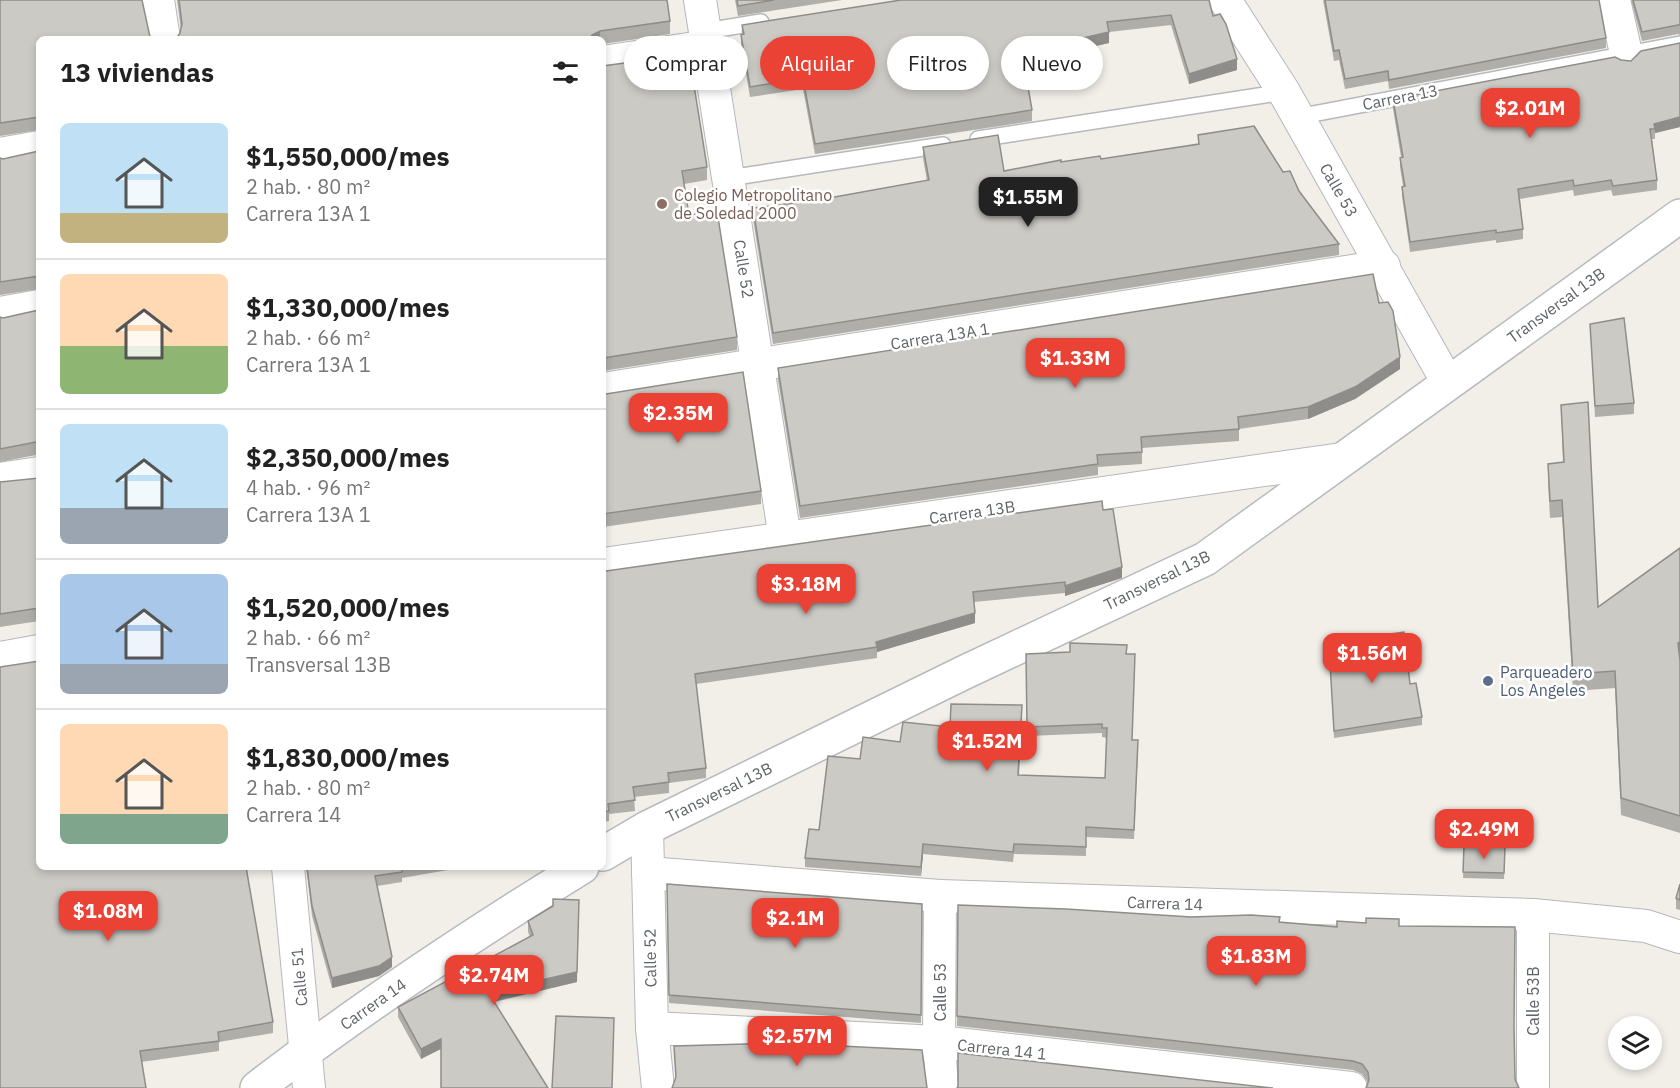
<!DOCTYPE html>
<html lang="es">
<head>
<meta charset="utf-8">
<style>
  :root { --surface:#fff; --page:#f6f6f6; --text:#222; --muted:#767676; --line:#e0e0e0; --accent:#ea4335 }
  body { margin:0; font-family:"IBM Plex Sans",sans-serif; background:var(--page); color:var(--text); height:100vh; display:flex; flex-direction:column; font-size:22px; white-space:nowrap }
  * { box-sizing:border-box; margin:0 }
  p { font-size:20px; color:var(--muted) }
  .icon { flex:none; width:33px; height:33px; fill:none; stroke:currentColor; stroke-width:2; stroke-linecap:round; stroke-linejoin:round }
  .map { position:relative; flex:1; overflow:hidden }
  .side { position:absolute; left:36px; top:36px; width:570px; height:834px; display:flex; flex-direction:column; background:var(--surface); border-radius:9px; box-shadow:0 3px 9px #0003 }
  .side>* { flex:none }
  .top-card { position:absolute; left:624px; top:36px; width:570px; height:54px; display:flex; gap:12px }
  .controls { position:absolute; left:1608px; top:1016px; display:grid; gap:12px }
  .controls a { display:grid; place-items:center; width:54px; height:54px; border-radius:50%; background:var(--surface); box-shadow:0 3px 9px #0003; font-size:30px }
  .price { position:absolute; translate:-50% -51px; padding:0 14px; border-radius:12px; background:var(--accent); color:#fff; font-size:20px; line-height:39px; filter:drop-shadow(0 2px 3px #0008) }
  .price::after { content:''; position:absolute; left:50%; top:36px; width:18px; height:14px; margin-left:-9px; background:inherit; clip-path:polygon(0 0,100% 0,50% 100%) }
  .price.on { background:#222; color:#fff }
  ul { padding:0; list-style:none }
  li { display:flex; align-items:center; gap:18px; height:150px; padding:0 24px }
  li+li { border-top:2px solid var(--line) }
  li span { display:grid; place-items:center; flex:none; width:168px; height:120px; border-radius:9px; color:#555 }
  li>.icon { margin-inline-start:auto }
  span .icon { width:72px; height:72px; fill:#fffc; stroke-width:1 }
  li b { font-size:26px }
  h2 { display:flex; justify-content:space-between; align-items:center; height:72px; padding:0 24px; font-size:26px }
  .chip { padding:0 21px; border-radius:27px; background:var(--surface); box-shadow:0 3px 9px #0003; font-size:21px; line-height:54px }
  .chip.on { background:var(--accent); color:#fff }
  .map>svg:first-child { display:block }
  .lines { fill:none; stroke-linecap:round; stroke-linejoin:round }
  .service-casing { stroke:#b5b8bc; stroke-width:18 }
  .minor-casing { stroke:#b5b8bc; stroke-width:34 }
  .secondary-casing { stroke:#b6babf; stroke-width:36 }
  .service { stroke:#fff; stroke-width:15 }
  .minor { stroke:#fff; stroke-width:32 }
  .secondary { stroke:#fff; stroke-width:33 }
  .wall { fill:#afaea9 }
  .shaded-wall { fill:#8f8d8a }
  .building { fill:#cccac5; stroke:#8f8d8a; stroke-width:1.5 }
  .education-dot { fill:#8d6e63; stroke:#fff; stroke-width:2 }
  .service-dot { fill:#5c6f8a; stroke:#fff; stroke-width:2 }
  .labels { text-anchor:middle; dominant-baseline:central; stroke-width:5; stroke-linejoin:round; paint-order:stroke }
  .street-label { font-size:16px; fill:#5f6368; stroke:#fff }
  .education-label { font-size:16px; fill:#785e54; stroke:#fff; text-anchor:start }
  .service-label { font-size:16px; fill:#4e5e75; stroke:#fff; text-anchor:start }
</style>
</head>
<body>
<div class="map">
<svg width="1680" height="1088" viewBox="0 0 1680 1088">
  <rect width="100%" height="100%" fill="#f1efe8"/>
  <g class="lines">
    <g class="service-casing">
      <g id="service">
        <polyline points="706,31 761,22"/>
        <polyline points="1297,117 1680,44"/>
        <polyline points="978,139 1284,92"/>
        <polyline points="729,178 943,145"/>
      </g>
    </g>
    <g class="minor-casing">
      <g id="minor">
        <polyline points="158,0 164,39"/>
        <polyline points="700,0 785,538"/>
        <polyline points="1225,0 1284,92 1448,383"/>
        <polyline points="1614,0 1626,53"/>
        <polyline points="603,62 708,46"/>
        <polyline points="0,154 39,147"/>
        <polyline points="0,313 39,306"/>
        <polyline points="603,389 1384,266"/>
        <polyline points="0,479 39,473"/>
        <polyline points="603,564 1342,459"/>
        <polyline points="0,658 39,651"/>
        <polyline points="647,828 652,1028 658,1088"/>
        <polyline points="288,867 309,1088"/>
        <polyline points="648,873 940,896 1533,915 1646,926 1680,937"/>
        <polyline points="940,896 939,1042 942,1088"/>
        <polyline points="652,1028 939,1042 1351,1088"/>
        <polyline points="1533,1088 1533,915"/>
      </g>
    </g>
    <g class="secondary-casing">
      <g id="secondary">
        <polyline points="603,854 647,828 963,673 1205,559 1680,216"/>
        <path d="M257,1088C361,1008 470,936 582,867"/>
      </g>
    </g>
    <use href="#service" class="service"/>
    <use href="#minor" class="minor"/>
    <use href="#secondary" class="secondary"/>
  </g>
  <g class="wall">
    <polygon points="0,0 150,37 39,39 39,130 0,136"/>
    <polygon points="177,0 667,0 670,21 670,34 603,44 603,39 176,39 180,33 181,30"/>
    <polygon points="735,0 842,0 738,16"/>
    <polygon points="901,0 1213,16 1237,70 1189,84 1171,25 1109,32 1109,43 1024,62 1032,110 1032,121 815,154 803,89 750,97 741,45 742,25"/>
    <polygon points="1323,0 1599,0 1606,38 1606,48 1389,89 1388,81 1345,89 1339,60 1334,61"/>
    <polygon points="1631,0 1680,0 1680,35 1678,34 1642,41"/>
    <polygon points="1680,43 1680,127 1655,133 1655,139 1652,139 1657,180 1657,190 1613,196 1611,190 1574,196 1573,190 1520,199 1523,229 1523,239 1496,243 1496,240 1410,252 1402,196 1402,187 1403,186 1400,167 1400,158 1401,157 1393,109 1393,99 1621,60 1631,61"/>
    <polygon points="603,66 707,167 707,180 684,184 689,215 737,337 737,350 603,371"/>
    <polygon points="1198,135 1283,172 1299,191 1339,244 1339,255 773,344 753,219 753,208 818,200 927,181 923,158 923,147 1004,171 1061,162 1101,159 1198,145"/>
    <polygon points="39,151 39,289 0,295 0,158 3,159"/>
    <polygon points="1379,303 1400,369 1355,399 1308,419 1239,429 1239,441 1142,448 1142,464 1098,467 1098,475 800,518 778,380 778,368"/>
    <polygon points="39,310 39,455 36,455 0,462 0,317 3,318"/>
    <polygon points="1590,324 1634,403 1634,414 1595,417"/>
    <polygon points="603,393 761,491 761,504 603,527"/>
    <polygon points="1561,405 1598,607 1680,548 1680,833 1621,815 1615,688 1573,691 1562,517 1550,518 1548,481 1548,464 1563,462"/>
    <polygon points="39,478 39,621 0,627 0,482"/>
    <polygon points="1103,510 1122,578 1065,596 1065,593 974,602 975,623 877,652 877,658 696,684 706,768 706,778 669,783 669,793 634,797 635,811 609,814 609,821 603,822 603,571 606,571"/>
    <polygon points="1376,636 1410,684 1422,717 1422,725 1334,738 1329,646 1376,643"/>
    <polygon points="1026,654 1127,654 1132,740 1138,750 1134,839 1086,837 1086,856 1014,854 1013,862 923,854 921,876 805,867 805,858 819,830 860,759 900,742 950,727 1022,715 1019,775 1105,778 1107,738 1102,737 1102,733 1027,736"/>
    <polygon points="0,667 273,1022 273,1033 219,1042 219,1051 141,1062"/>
    <polygon points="1464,846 1505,847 1504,879 1463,878"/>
    <polygon points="306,867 465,867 402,878 402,882 377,886 392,967 379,976 332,988 312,916"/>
    <polygon points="667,884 922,904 921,1023 669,1003"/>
    <polygon points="1680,884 1680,910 1676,909 1676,898"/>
    <polygon points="958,905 1191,917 1337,927 1399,926 1514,1030 1515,1079 1368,1083 1362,1074 1353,1070 957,1026"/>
    <polygon points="528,921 577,982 494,1002 421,1059 398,1017 398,1007 530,937 528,932"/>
  </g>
  <g class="shaded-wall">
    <polygon points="600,31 600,39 589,39 592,35"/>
    <polygon points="1109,32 1109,43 1022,63 1022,52"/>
    <polygon points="1237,59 1237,70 1189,84 1189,74"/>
    <polygon points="1680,117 1680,127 1655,133 1654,124"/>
    <polygon points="1400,357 1400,369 1355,399 1308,419 1308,407"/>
    <polygon points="1122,567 1122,578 1065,596 1065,586"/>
    <polygon points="975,613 975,623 877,652 876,642"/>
    <polygon points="1680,642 1680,659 1678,643"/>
    <polygon points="923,844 923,854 921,876 921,867"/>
    <polygon points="579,900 577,982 488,1003 488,992"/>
    <polygon points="392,957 392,967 379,976 332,988 332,978"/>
    <polygon points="441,1039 441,1049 421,1059 421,1049"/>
  </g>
  <g class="building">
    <polygon points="0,0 142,0 150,37 153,39 39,39 39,117 0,123"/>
    <polygon points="179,0 667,0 670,21 600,31 592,35 589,39 176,39 180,33 182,24"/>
    <polygon points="737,0 774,0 738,6"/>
    <polygon points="901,0 1209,0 1213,16 1220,14 1226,24 1237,59 1189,74 1171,15 1107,22 1109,32 1022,52 1032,110 815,144 803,78 750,87 741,35 744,34 742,25"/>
    <polygon points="1325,0 1599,0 1606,38 1389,80 1388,71 1345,79 1339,50 1334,51"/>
    <polygon points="1633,0 1680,0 1680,25 1678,25 1642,32"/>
    <polygon points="1680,43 1680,117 1654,124 1655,129 1650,129 1657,180 1613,186 1611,180 1574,186 1573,180 1518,189 1523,229 1496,233 1496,230 1410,242 1402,187 1405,186 1400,158 1403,157 1393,99 1615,57 1621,60 1631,61 1641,51"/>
    <polygon points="689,54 707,167 682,171 689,215 717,211 737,337 603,358 603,66"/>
    <polygon points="1254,126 1283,172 1290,171 1299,191 1339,244 773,333 753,208 818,200 929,180 923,147 998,135 1004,171 1061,160 1061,162 1100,156 1101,159 1199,144 1198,135"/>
    <polygon points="39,151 39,276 0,282 0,158 3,159"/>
    <polygon points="1373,274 1379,303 1388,302 1393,311 1400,357 1355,387 1308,407 1238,417 1239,429 1141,437 1142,452 1097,455 1098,464 800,506 778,368"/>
    <polygon points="39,310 39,442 36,442 0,449 0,317 3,318"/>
    <polygon points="1624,318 1634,403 1595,406 1590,324"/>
    <polygon points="743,372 761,491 603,514 603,393 606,394"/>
    <polygon points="1588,402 1598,607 1680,548 1680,642 1678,643 1680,661 1680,816 1621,798 1615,671 1573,674 1562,500 1550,501 1548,464 1564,462 1561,405"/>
    <polygon points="39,478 39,608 0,614 0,482"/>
    <polygon points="1102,501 1103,510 1113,509 1122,567 1065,586 1065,582 973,592 975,613 876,642 877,647 695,674 706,768 668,773 669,782 633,787 635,800 608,804 609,811 603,812 603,571 606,571"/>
    <polygon points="1404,632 1410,684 1416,683 1422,717 1334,731 1329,646 1377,643 1376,636"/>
    <polygon points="1070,643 1127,645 1126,654 1135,654 1132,740 1138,740 1134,830 1086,827 1086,847 1014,844 1013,852 923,844 921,867 805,858 809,829 819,830 828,756 860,759 863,737 900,742 903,722 950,727 951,704 1022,705 1018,775 1105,778 1107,728 1102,728 1102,724 1027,727 1026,654 1070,652"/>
    <polygon points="39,661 39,867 246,867 273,1022 218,1032 219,1041 140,1051 146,1088 0,1088 0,667"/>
    <polygon points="1464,846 1505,847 1504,873 1463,872"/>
    <polygon points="307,867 404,867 402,867 402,872 375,876 392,957 379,966 332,978 312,906"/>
    <polygon points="667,884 922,904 921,1015 669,995"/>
    <polygon points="1680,884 1680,900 1676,898"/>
    <polygon points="553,899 579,900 577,972 488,992 548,1088 441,1088 441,1039 421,1049 398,1007 533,935 528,921 553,906"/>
    <polygon points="958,905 1066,909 1191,917 1251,915 1280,917 1279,922 1337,927 1337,921 1366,923 1366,918 1399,919 1399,926 1515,927 1514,1026 1515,1079 1519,1088 1366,1088 1369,1080 1368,1072 1362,1064 1353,1061 957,1016"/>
    <polygon points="556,1016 614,1018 612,1088 552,1088"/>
    <polygon points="779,1043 922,1050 927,1088 672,1088 676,1077 674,1046"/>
    <polygon points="958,1053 1273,1088 957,1088 958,1086"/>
  </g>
  <circle class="education-dot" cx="662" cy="204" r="6"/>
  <circle class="service-dot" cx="1488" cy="681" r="6"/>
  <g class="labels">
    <g class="street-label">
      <text transform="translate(1400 97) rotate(-11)">Carrera 13</text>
      <text transform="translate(1339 190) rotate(60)">Calle 53</text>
      <text transform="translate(744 269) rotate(81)">Calle 52</text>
      <text transform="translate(1556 305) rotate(-36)">Transversal 13B</text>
      <text transform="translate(940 336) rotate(-9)">Carrera 13A 1</text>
      <text transform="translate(972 512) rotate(-8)">Carrera 13B</text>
      <text transform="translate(1157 580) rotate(-26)">Transversal 13B</text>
      <text transform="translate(719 792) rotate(-26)">Transversal 13B</text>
      <text transform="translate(1165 903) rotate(2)">Carrera 14</text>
      <text transform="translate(650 958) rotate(-91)">Calle 52</text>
      <text transform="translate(299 977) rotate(-95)">Calle 51</text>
      <text transform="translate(940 992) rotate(-90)">Calle 53</text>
      <text transform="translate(1533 1001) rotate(-90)">Calle 53B</text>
      <text transform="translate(373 1004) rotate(-35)">Carrera 14</text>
      <text transform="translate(1002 1049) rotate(6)">Carrera 14 1</text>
    </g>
    <g class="education-label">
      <text x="674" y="195">Colegio Metropolitano<tspan x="674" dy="18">de Soledad 2000</tspan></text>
    </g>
    <g class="service-label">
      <text x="1500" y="672">Parqueadero<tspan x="1500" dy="18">Los Angeles</tspan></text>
    </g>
  </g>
</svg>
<div class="controls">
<a><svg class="icon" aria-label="layers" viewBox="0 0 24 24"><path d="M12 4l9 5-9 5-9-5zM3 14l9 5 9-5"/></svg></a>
</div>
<b class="price" style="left:1530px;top:139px">$2.01M</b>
<b class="price on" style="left:1028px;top:228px">$1.55M</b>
<b class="price" style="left:1075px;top:389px">$1.33M</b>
<b class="price" style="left:678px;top:444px">$2.35M</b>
<b class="price" style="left:806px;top:615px">$3.18M</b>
<b class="price" style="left:1372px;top:684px">$1.56M</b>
<b class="price" style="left:987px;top:772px">$1.52M</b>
<b class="price" style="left:1484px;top:860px">$2.49M</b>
<b class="price" style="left:108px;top:942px">$1.08M</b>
<b class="price" style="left:795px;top:949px">$2.1M</b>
<b class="price" style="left:1256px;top:987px">$1.83M</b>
<b class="price" style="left:494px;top:1006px">$2.74M</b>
<b class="price" style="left:797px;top:1067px">$2.57M</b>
<div class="top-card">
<a class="chip">Comprar</a>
<a class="chip on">Alquilar</a>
<a class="chip">Filtros</a>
<a class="chip">Nuevo</a>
</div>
<section class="side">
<h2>13 viviendas<svg class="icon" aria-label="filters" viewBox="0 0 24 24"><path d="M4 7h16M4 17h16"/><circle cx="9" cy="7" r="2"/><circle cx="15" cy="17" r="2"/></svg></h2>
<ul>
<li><span style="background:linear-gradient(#bfe0f5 75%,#c2b280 0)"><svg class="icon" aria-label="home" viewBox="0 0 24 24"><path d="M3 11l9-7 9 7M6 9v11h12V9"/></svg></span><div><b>$1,550,000/mes</b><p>2 hab. · 80 m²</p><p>Carrera 13A 1</p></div></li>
<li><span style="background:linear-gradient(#ffd9b3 60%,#8fb573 0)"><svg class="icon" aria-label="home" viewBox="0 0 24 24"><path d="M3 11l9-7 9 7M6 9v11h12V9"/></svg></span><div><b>$1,330,000/mes</b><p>2 hab. · 66 m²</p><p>Carrera 13A 1</p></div></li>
<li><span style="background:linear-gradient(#bfe0f5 70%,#9aa5b1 0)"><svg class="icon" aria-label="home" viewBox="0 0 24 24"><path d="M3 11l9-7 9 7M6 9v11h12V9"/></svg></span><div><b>$2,350,000/mes</b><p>4 hab. · 96 m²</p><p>Carrera 13A 1</p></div></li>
<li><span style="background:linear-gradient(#a9c7e8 75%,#9aa5b1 0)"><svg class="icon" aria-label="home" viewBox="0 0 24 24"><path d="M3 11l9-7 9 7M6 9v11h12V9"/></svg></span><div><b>$1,520,000/mes</b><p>2 hab. · 66 m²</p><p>Transversal 13B</p></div></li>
<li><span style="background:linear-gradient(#ffd9b3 75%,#7fa58c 0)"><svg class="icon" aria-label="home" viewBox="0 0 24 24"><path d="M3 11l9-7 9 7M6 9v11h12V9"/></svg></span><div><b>$1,830,000/mes</b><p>2 hab. · 80 m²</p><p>Carrera 14</p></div></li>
</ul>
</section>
</div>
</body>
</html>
